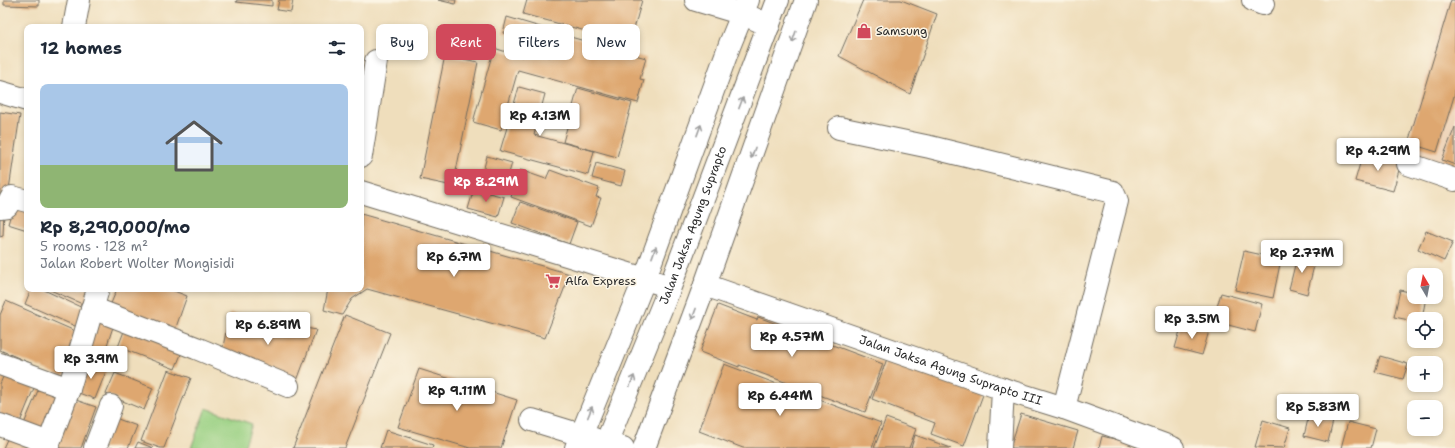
<!DOCTYPE html>
<html lang="en">
<head>
<meta charset="utf-8">
<style>
  :root { --surface:#fff; --page:#f2f2f3; --text:#1f2937; --muted:#747a83; --line:#e0e1e3; --accent:#d1495b }
  body { margin:0; font-family:"Shantell Sans",sans-serif; background:var(--page); color:var(--text); height:100vh; display:flex; flex-direction:column; font-size:15px; white-space:nowrap }
  * { box-sizing:border-box; margin:0 }
  p { font-size:13px; color:var(--muted) }
  .icon { flex:none; width:22px; height:22px; fill:none; stroke:currentColor; stroke-width:2; stroke-linecap:round; stroke-linejoin:round }
  .map { position:relative; flex:1; overflow:hidden }
  .sheet { position:absolute; left:24px; top:24px; width:340px; height:268px; display:flex; flex-direction:column; background:var(--surface); border-radius:8px; box-shadow:0 2px 6px #0003 }
  .sheet>* { flex:none }
  .guide { position:absolute; left:376px; top:24px; width:380px; height:36px; display:flex; gap:8px }
  .needle { width:26px; rotate:350deg }
  .buttons { position:absolute; left:1407px; top:268px; display:grid; gap:8px }
  .buttons a { display:grid; place-items:center; width:36px; height:36px; border-radius:8px; background:var(--surface); box-shadow:0 2px 6px #0003; font-size:20px }
  .price { position:absolute; translate:-50% -34px; padding:0 9px; border-radius:4px; background:#fff; color:#222; font-size:13px; line-height:26px; filter:drop-shadow(0 1px 2px #0008) }
  .price::after { content:''; position:absolute; left:50%; top:24px; width:12px; height:9px; margin-left:-6px; background:inherit; clip-path:polygon(0 0,100% 0,50% 100%) }
  .price.active { background:var(--accent); color:#fff }
  ul { padding:0; list-style:none }
  li { display:grid; align-content:center; gap:8px; height:212px; padding:0 16px }
  li+li { border-top:1px solid var(--line) }
  li span { display:grid; place-items:center; height:124px; border-radius:8px; color:#555 }
  li>.icon { margin-inline-start:auto }
  span .icon { width:72px; height:72px; fill:#fffc; stroke-width:1 }
  li b { font-size:17px }
  h2 { display:flex; justify-content:space-between; align-items:center; height:48px; padding:0 16px; font-size:17px }
  .tag { padding:0 14px; border-radius:8px; background:var(--surface); box-shadow:0 2px 6px #0003; font-size:14px; line-height:36px }
  .tag.active { background:var(--accent); color:#fff }
  .map>svg:first-child { display:block }
  .built { fill:#efd6bb }
  .park { fill:#99d082; stroke:#627e56 }
  .building { fill:#dea770 }
  .lines { fill:none; stroke-linecap:round; stroke-linejoin:round }
  .minor-casing { stroke:#706a5e; stroke-width:24 }
  .major-casing { stroke:#706a5e; stroke-width:24 }
  .minor { stroke:#fff; stroke-width:22 }
  .major { stroke:#fff; stroke-width:22 }
  .oneway { stroke:#a0a0a0 }
  .labels { text-anchor:middle; dominant-baseline:central; stroke-width:3; stroke-linejoin:round; paint-order:stroke }
  .poi-label { font-size:12px; fill:#2b2b2b; stroke:#fcf5e5; text-anchor:start }
  .street-label { font-size:12px; fill:#2b2b2b; stroke:#fcf5e5 }
</style>
</head>
<body>
<div class="map">
<svg width="1455" height="448" viewBox="0 0 1455 448">
  <rect width="100%" height="100%" fill="#fcf5e5"/>
  <filter id="ink" filterUnits="userSpaceOnUse"><feTurbulence type="fractalNoise" baseFrequency=".025" numOctaves="2"/><feDisplacementMap in="SourceGraphic" scale="8" xChannelSelector="R" yChannelSelector="G"/><feConvolveMatrix kernelMatrix="1 2 1 2 8 2 1 2 1" color-interpolation-filters="sRGB"/></filter>
  <filter id="wash" filterUnits="userSpaceOnUse"><feTurbulence type="fractalNoise" baseFrequency=".012" numOctaves="4" result="noise"/><feDisplacementMap in="SourceGraphic" scale="16" xChannelSelector="R" yChannelSelector="G"/><feGaussianBlur stdDeviation="0.9" result="paint"/><feColorMatrix in="noise" values="0 0 0 0 0 0 0 0 0 0 0 0 0 0 0 0 0 1.4 0 .05"/><feComposite in="paint" operator="in"/></filter>
  <g filter="url(#wash)">
    <rect width="100%" height="100%" fill="#efdebc"/>
    <polygon class="built" points="1446,0 1455,0 1455,172 1404,156"/>
    <polygon class="park" points="206,408 252,424 244,448 191,448"/>
    <g id="blocks">
      <g class="building">
        <polygon points="4,0 39,0 39,6 4,5"/>
        <polygon points="237,0 272,0 272,6 236,2"/>
        <polygon points="279,0 293,0 291,12 277,10"/>
        <polygon points="438,0 456,0 455,4"/>
        <polygon points="527,0 642,0 630,43 523,14"/>
        <polygon points="863,0 901,0 937,14 910,94 839,56"/>
        <polygon points="1451,0 1455,0 1455,93 1437,152 1408,143"/>
        <polygon points="507,17 547,29 542,43 503,33"/>
        <polygon points="556,33 646,58 640,79 644,80 638,103 518,70 501,130 473,122 494,48 522,57 524,50 550,57"/>
        <polygon points="445,55 478,62 453,186 420,179"/>
        <polygon points="519,87 545,94 534,135 594,151 588,175 500,151"/>
        <polygon points="578,88 632,103 617,157 563,142"/>
        <polygon points="0,112 20,115 7,203 0,202"/>
        <polygon points="1455,127 1455,165 1442,160"/>
        <polygon points="1363,153 1401,163 1393,191 1355,181"/>
        <polygon points="487,156 512,163 504,190 480,183"/>
        <polygon points="596,163 625,171 621,186 592,178"/>
        <polygon points="520,170 546,179 550,170 599,188 596,197 601,198 591,226 511,197"/>
        <polygon points="474,189 504,197 498,217 468,209"/>
        <polygon points="15,200 27,203 27,230 8,224"/>
        <polygon points="520,202 577,222 569,244 512,223"/>
        <polygon points="0,210 4,210 3,236 0,237"/>
        <polygon points="361,214 570,274 545,338 367,289 352,299 342,315 324,310 328,289 361,289"/>
        <polygon points="1426,231 1453,242 1444,261 1418,249"/>
        <polygon points="1244,251 1281,259 1273,298 1235,290"/>
        <polygon points="1298,253 1316,258 1307,294 1289,289"/>
        <polygon points="31,289 42,289 89,311 84,330 25,304"/>
        <polygon points="48,289 94,289 87,306"/>
        <polygon points="117,289 169,289 187,296 175,330 110,306"/>
        <polygon points="1400,290 1414,293 1414,297 1426,297 1422,319 1414,319 1414,321 1394,317"/>
        <polygon points="1221,293 1262,304 1255,332 1213,321"/>
        <polygon points="6,301 82,334 63,377 0,350 0,315"/>
        <polygon points="718,305 757,320 758,317 883,364 865,412 739,365 739,367 700,352"/>
        <polygon points="230,313 316,330 295,386 221,356"/>
        <polygon points="98,315 115,321 101,363 84,357"/>
        <polygon points="345,315 390,333 345,448 293,448"/>
        <polygon points="1182,324 1209,331 1202,355 1175,348"/>
        <polygon points="126,326 184,347 175,369 118,347"/>
        <polygon points="888,356 984,392 964,446 931,434 935,423 872,399"/>
        <polygon points="1380,356 1408,364 1403,379 1375,372"/>
        <polygon points="87,362 107,369 95,399 76,392"/>
        <polygon points="724,364 881,423 872,448 743,448 699,431"/>
        <polygon points="419,369 517,400 501,448 470,448 398,427"/>
        <polygon points="6,370 36,383 18,427 0,420 0,384"/>
        <polygon points="168,370 191,378 164,448 160,448 141,441"/>
        <polygon points="115,373 153,388 144,410 106,394"/>
        <polygon points="42,381 65,391 45,441 21,431"/>
        <polygon points="73,399 96,407 81,448 55,448"/>
        <polygon points="1021,414 1078,431 1073,448 1010,448"/>
        <polygon points="1309,415 1333,421 1328,442 1304,436"/>
        <polygon points="115,418 137,426 128,448 103,448"/>
        <polygon points="886,418 916,429 909,448 874,448"/>
        <polygon points="1263,420 1290,428 1284,448 1255,447"/>
        <polygon points="1348,422 1376,429 1371,448 1341,448"/>
        <polygon points="386,430 433,445 432,448 380,448"/>
        <polygon points="9,435 37,448 3,448"/>
        <polygon points="915,435 951,448 911,448"/>
        <polygon points="1102,436 1148,447 1148,448 1099,448"/>
        <polygon points="138,442 153,448 135,448"/>
      </g>
    </g>
  </g>
  <g filter="url(#ink)">
    <use href="#blocks" fill-opacity="0" stroke="#706a5e" stroke-width="1"/>
    <g class="lines">
      <g class="minor-casing">
        <g id="minor">
          <polyline points="696,0 743,14 769,25"/>
          <polyline points="1253,0 1263,4"/>
          <polyline points="74,27 79,0"/>
          <polyline points="0,92 27,100"/>
          <polyline points="839,128 930,147 1113,192 1117,201 1064,408"/>
          <polyline points="361,156 376,61"/>
          <polyline points="1408,164 1455,180"/>
          <polyline points="361,192 658,283"/>
          <polyline points="0,207 7,206 12,197 27,201"/>
          <path id="s1" d="M705,285L1003,389L1064,408L1173,448"/>
          <polyline points="92,308 196,348 288,386"/>
          <polyline points="0,364 69,389"/>
          <polyline points="532,420 594,439"/>
          <polyline points="0,425 49,443"/>
          <polyline points="47,448 69,389 98,289"/>
          <polyline points="95,448 111,406"/>
          <polyline points="576,448 645,278 730,44 748,0"/>
          <polyline points="1000,448 1003,389"/>
        </g>
      </g>
      <g class="major-casing">
        <g id="major">
          <polyline points="606,443 623,448"/>
          <path id="s2" d="M604,448L670,287L778,0"/>
          <polyline points="644,448 705,285 806,0"/>
        </g>
      </g>
      <use href="#minor" class="minor"/>
      <use href="#major" class="major"/>
    </g>
    <defs><path id="oneway-shaft" d="M-6 0H5M1.5-3L5.5 0L1.5 3" fill="none" stroke-width="1.6" stroke-linecap="round" stroke-linejoin="round"/></defs>
    <g class="oneway">
      <use href="#oneway-shaft" transform="translate(794 37) rotate(109)"/>
      <use href="#oneway-shaft" transform="translate(741 103) rotate(-69)"/>
      <use href="#oneway-shaft" transform="translate(699 130) rotate(-70)"/>
      <use href="#oneway-shaft" transform="translate(753 153) rotate(110)"/>
      <use href="#oneway-shaft" transform="translate(654 252) rotate(-70)"/>
      <use href="#oneway-shaft" transform="translate(694 314) rotate(111)"/>
      <use href="#oneway-shaft" transform="translate(632 381) rotate(-68)"/>
      <use href="#oneway-shaft" transform="translate(590 412) rotate(-68)"/>
    </g>
  </g>
  <defs>
    <g id="shop-bare" transform="scale(1.2)"><path d="M-5-2.5h2.3a2.7 3.5 0 0 1 5.4 0H5L5.5 6h-11ZM-1.5-2.5h3a1.5 2.3 0 0 0-3 0Z" fill="#d1495b" stroke="#fcf5e5" stroke-width="2.5" paint-order="stroke"/></g>
    <g id="supermarket-bare" transform="scale(1.2)"><path d="M-6-5.5h2.5l.6 2H6L4.5 2H-2.5L-4.4-4H-6ZM-1.5 3.2a1.3 1.3 0 1 0 .1 0ZM3 3.2a1.3 1.3 0 1 0 .1 0Z" fill="#d1495b" stroke="#fcf5e5" stroke-width="2.5" paint-order="stroke"/></g>
  </defs>
  <g fill-rule="evenodd">
    <use href="#shop-bare" x="864" y="31"/>
    <use href="#supermarket-bare" x="553" y="281"/>
  </g>
  <g class="labels">
    <g class="poi-label">
      <text x="876" y="31">Samsung</text>
      <text x="565" y="281">Alfa Express</text>
    </g>
    <g class="street-label">
      <text stroke="none"><textPath href="#s2" startOffset="240">Jalan Jaksa Agung Suprapto</textPath></text>
      <text stroke="none"><textPath href="#s1" startOffset="260">Jalan Jaksa Agung Suprapto III</textPath></text>
    </g>
  </g>
</svg>
<div class="buttons">
<a><svg class="needle" viewBox="-14 -14 28 28"><path d="M0-13l5 13h-10z" fill="#e53935"/><path d="M0 13l5-13h-10z" fill="#747a83"/></svg></a>
<a><svg class="icon" aria-label="locate" viewBox="0 0 24 24"><circle cx="12" cy="12" r="6"/><path d="M12 2v4M12 18v4M2 12h4M18 12h4"/></svg></a>
<a>+</a>
<a>−</a>
</div>
<b class="price" style="left:540px;top:137px">Rp 4.13M</b>
<b class="price" style="left:1378px;top:172px">Rp 4.29M</b>
<b class="price active" style="left:486px;top:203px">Rp 8.29M</b>
<b class="price" style="left:1302px;top:274px">Rp 2.77M</b>
<b class="price" style="left:454px;top:278px">Rp 6.7M</b>
<b class="price" style="left:1192px;top:340px">Rp 3.5M</b>
<b class="price" style="left:268px;top:346px">Rp 6.89M</b>
<b class="price" style="left:792px;top:358px">Rp 4.57M</b>
<b class="price" style="left:91px;top:380px">Rp 3.9M</b>
<b class="price" style="left:457px;top:412px">Rp 9.11M</b>
<b class="price" style="left:780px;top:417px">Rp 6.44M</b>
<b class="price" style="left:1318px;top:428px">Rp 5.83M</b>
<div class="guide">
<a class="tag">Buy</a>
<a class="tag active">Rent</a>
<a class="tag">Filters</a>
<a class="tag">New</a>
</div>
<section class="sheet">
<h2>12 homes<svg class="icon" aria-label="filters" viewBox="0 0 24 24"><path d="M4 7h16M4 17h16"/><circle cx="9" cy="7" r="2"/><circle cx="15" cy="17" r="2"/></svg></h2>
<ul>
<li><span style="background:linear-gradient(#a9c7e8 65%,#8fb573 0)"><svg class="icon" aria-label="home" viewBox="0 0 24 24"><path d="M3 11l9-7 9 7M6 9v11h12V9"/></svg></span><div><b>Rp 8,290,000/mo</b><p>5 rooms · 128 m²</p><p>Jalan Robert Wolter Mongisidi</p></div></li>
</ul>
</section>
</div>
</body>
</html>
